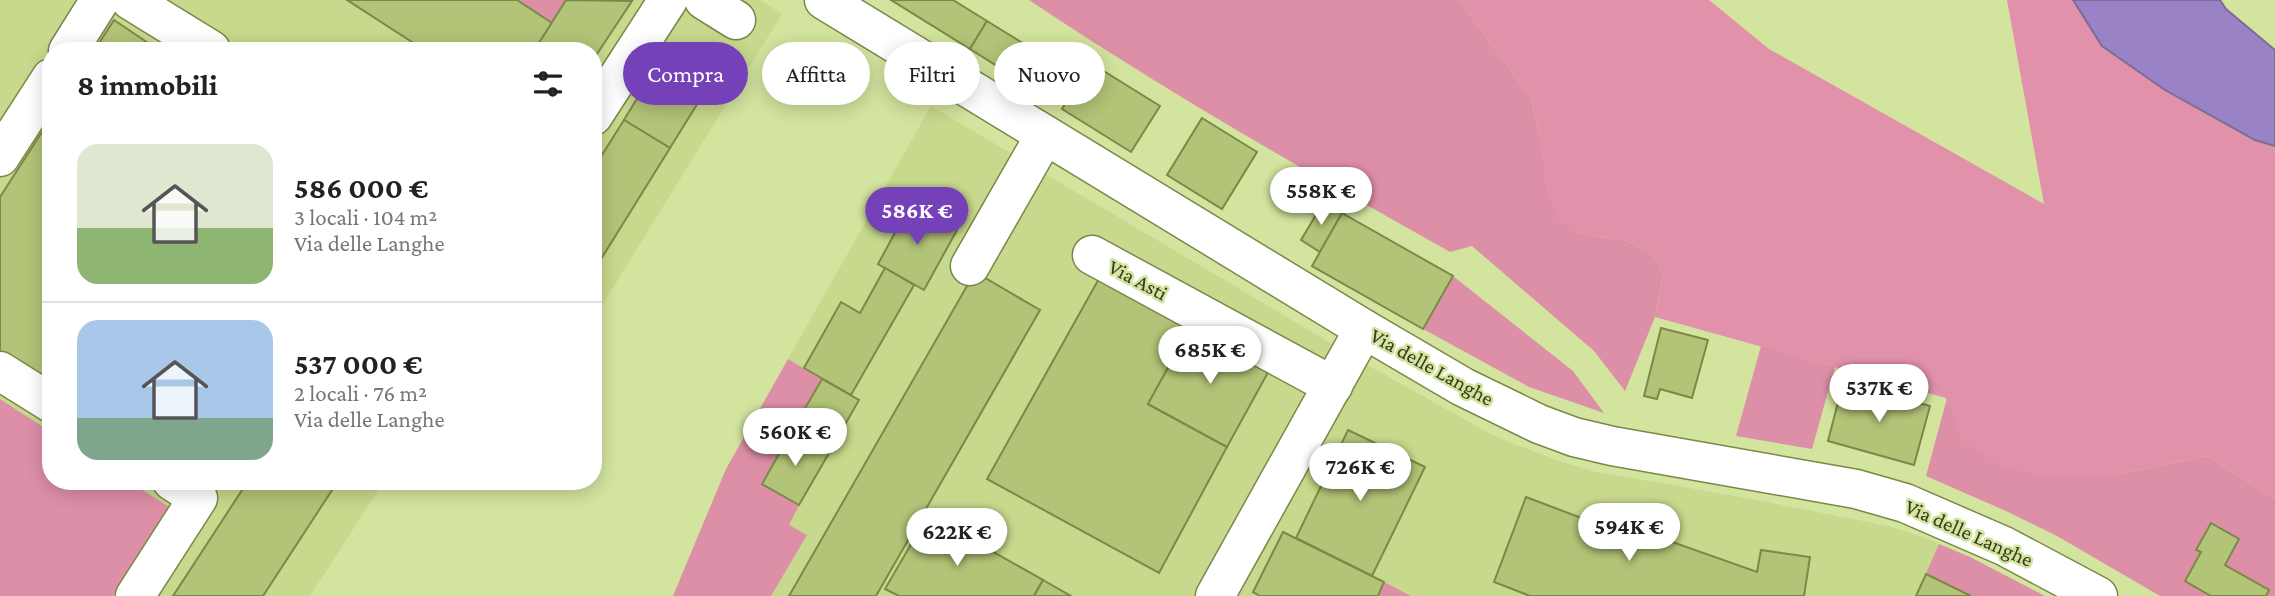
<!DOCTYPE html>
<html lang="it">
<head>
<meta charset="utf-8">
<style>
  :root { --surface:#fff; --page:#f6f6f6; --text:#222; --muted:#767676; --line:#e0e0e0; --accent:#7441b8 }
  body { margin:0; font-family:"Crimson Pro",serif; background:var(--page); color:var(--text); height:100vh; display:flex; flex-direction:column; font-size:26px; white-space:nowrap }
  * { box-sizing:border-box; margin:0 }
  p { font-size:23px; color:var(--muted) }
  .icon { flex:none; width:38px; height:38px; fill:none; stroke:currentColor; stroke-width:2; stroke-linecap:round; stroke-linejoin:round }
  .map { position:relative; flex:1; overflow:hidden }
  .drawer { position:absolute; left:42px; top:42px; width:560px; height:448px; display:flex; flex-direction:column; background:var(--surface); border-radius:28px; box-shadow:0 4px 18px #0003 }
  .drawer>* { flex:none }
  .hud { position:absolute; left:623px; top:42px; width:665px; height:63px; display:flex; gap:14px }
  .price { position:absolute; translate:-50% -60px; padding:0 16px; border-radius:24px; background:#fff; color:#222; font-size:23px; line-height:46px; filter:drop-shadow(0 2px 4px #0008) }
  .price::after { content:''; position:absolute; left:50%; top:42px; width:21px; height:16px; margin-left:-10px; background:inherit; clip-path:polygon(0 0,100% 0,50% 100%) }
  .price.current { background:var(--accent); color:#fff }
  ul { padding:0; list-style:none }
  li { display:flex; align-items:center; gap:21px; height:175px; padding:0 35px }
  li+li { border-top:2px solid var(--line) }
  li span { display:grid; place-items:center; flex:none; width:196px; height:140px; border-radius:21px; color:#555 }
  li>.icon { margin-inline-start:auto }
  span .icon { width:84px; height:84px; fill:#fffc; stroke-width:1 }
  li b { font-size:30px }
  h2 { display:flex; justify-content:space-between; align-items:center; height:84px; padding:0 35px; font-size:30px }
  .pill { padding:0 24px; border-radius:32px; background:var(--surface); box-shadow:0 4px 18px #0003; font-size:24px; line-height:63px }
  .pill.current { background:var(--accent); color:#fff }
  .map>svg:first-child { display:block }
  .built { fill:#c7d98c }
  .green { fill:#de8fa8 }
  .forest { fill:#e191aa }
  .water { fill:#9982c6; stroke:#7b6d94; stroke-width:2 }
  .building { fill:#b2c477; stroke:#7b8947; stroke-width:2 }
  .lines { fill:none; stroke-linecap:round; stroke-linejoin:round }
  .minor-casing { stroke:#7a8847; stroke-width:41 }
  .major-casing { stroke:#7a8847; stroke-width:41 }
  .minor { stroke:#fff; stroke-width:38 }
  .major { stroke:#fff; stroke-width:38 }
  .labels { text-anchor:middle; dominant-baseline:central; stroke-width:5; stroke-linejoin:round; paint-order:stroke }
  .street-label { font-size:21px; fill:#353b1f; stroke:#d3e49e }
</style>
</head>
<body>
<div class="map">
<svg width="2275" height="596" viewBox="0 0 2275 596">
  <rect width="100%" height="100%" fill="#d3e49e"/>
  <g class="built">
    <polygon points="0,0 760,0 782,14 593,320 593,51 51,51 51,432 0,399"/>
    <polygon points="931,106 1371,367 1487,432 1509,442 1559,461 1596,472 1747,498 1888,526 1923,537 1970,557 2045,596 673,596 726,469"/>
    <polygon points="128,481 384,481 310,596 159,596 201,528"/>
  </g>
  <g class="green">
    <polygon points="517,0 566,0 552,23"/>
    <path d="M1029,0H1459L1531,98L1539,135L1574,232L1627,241L1653,254L1663,273L1655,317L1625,391L1594,351L1472,246L1450,252C1307,172 1165,91 1029,0Z"/>
    <polygon points="1453,276 1573,371 1604,413 1529,387 1423,329"/>
    <polygon points="1761,346 1835,367 1812,449 1736,436"/>
    <polygon points="788,359 822,379 762,484 799,505 789,525 807,535 771,596 673,596 726,469"/>
    <polygon points="1947,398 1962,440 2108,476 2207,456 2275,499 2275,596 2160,596 2057,536 2006,511 1926,476"/>
    <polygon points="0,399 51,432 51,481 128,481 171,508 113,596 0,596"/>
    <polygon points="1939,544 1970,557 2045,596 1916,596"/>
    <polygon points="1384,582 1411,596 1378,596"/>
  </g>
  <polygon class="forest" points="1459,0 1709,0 1769,49 2044,204 2007,0 2073,0 2102,46 2165,90 2255,140 2275,146 2275,499 2207,456 2108,476 2047,478 2000,465 1962,440 1946,398 1655,317 1663,273 1653,254 1627,241 1574,232 1557,218 1547,195 1539,135 1531,98"/>
  <polygon class="water" points="2073,0 2220,0 2226,9 2275,50 2275,146 2255,140 2165,90 2102,46"/>
  <g class="building">
    <polygon points="347,0 517,0 552,23 534,51 426,51"/>
    <polygon points="566,0 632,1 593,60 593,51 534,51"/>
    <polygon points="891,0 953,0 987,21 970,49"/>
    <polygon points="114,20 160,51 94,51"/>
    <polygon points="987,21 1055,63 1038,92 970,49"/>
    <polygon points="668,48 714,77 670,148 624,120"/>
    <polygon points="1094,65 1160,106 1131,152 1062,109 1079,81 1083,83"/>
    <polygon points="51,118 51,389 0,356 0,197"/>
    <polygon points="1202,118 1257,152 1222,209 1167,175"/>
    <polygon points="624,120 670,148 593,272 593,169"/>
    <polygon points="1323,203 1342,213 1320,252 1301,240"/>
    <polygon points="910,205 957,230 924,290 878,264"/>
    <polygon points="1342,213 1453,276 1423,329 1312,266"/>
    <polygon points="885,268 914,285 851,395 804,368 841,302 860,313"/>
    <polygon points="975,272 1040,310 876,596 789,596"/>
    <polygon points="1101,275 1192,324 1148,404 1227,447 1159,573 987,479"/>
    <polygon points="1192,324 1271,367 1227,447 1148,404"/>
    <polygon points="1661,328 1708,340 1692,398 1660,389 1657,399 1644,396"/>
    <polygon points="822,379 859,400 829,453 792,431"/>
    <polygon points="1843,383 1930,406 1914,465 1828,441"/>
    <polygon points="1348,430 1425,467 1372,576 1296,538"/>
    <polygon points="792,431 829,453 799,505 762,484"/>
    <polygon points="248,481 338,481 263,596 173,596"/>
    <polygon points="1526,497 1613,530 1616,522 1757,572 1761,550 1810,557 1804,596 1530,596 1494,582"/>
    <polygon points="928,515 1043,580 1034,596 899,596 885,589"/>
    <polygon points="2211,523 2239,539 2225,565 2269,590 2266,596 2211,596 2185,581 2201,552 2196,550"/>
    <polygon points="1283,532 1384,582 1378,596 1260,596 1253,592"/>
    <polygon points="1926,574 1971,596 1916,596"/>
    <polygon points="1043,580 1071,596 1034,596"/>
  </g>
  <g class="lines">
    <g class="minor-casing">
      <g id="minor">
        <polyline points="130,0 211,50"/>
        <polyline points="704,0 736,20"/>
        <polyline points="68,51 100,0"/>
        <polyline points="593,116 668,0"/>
        <polyline points="0,157 51,78"/>
        <polyline points="1092,255 1333,386"/>
        <polyline points="970,266 1045,135"/>
        <polyline points="0,371 51,403"/>
        <polyline points="135,596 198,498 172,481"/>
        <polyline points="1215,596 1364,329"/>
      </g>
    </g>
    <g class="major-casing">
      <polyline id="major" points="824,0 1364,329 1463,387 1539,424 1574,437 1612,446 1856,489 1905,503 2004,546 2098,596"/>
    </g>
    <use href="#minor" class="minor"/>
    <use href="#major" class="major"/>
  </g>
  <g class="labels">
    <g class="street-label">
      <text transform="translate(1138 280) rotate(28)">Via Asti</text>
      <text transform="translate(1432 367) rotate(29)">Via delle Langhe</text>
      <text transform="translate(1969 533) rotate(24)">Via delle Langhe</text>
    </g>
  </g>
</svg>
<b class="price" style="left:1321px;top:227px">558K €</b>
<b class="price current" style="left:917px;top:247px">586K €</b>
<b class="price" style="left:1210px;top:386px">685K €</b>
<b class="price" style="left:1879px;top:424px">537K €</b>
<b class="price" style="left:795px;top:468px">560K €</b>
<b class="price" style="left:1360px;top:503px">726K €</b>
<b class="price" style="left:1629px;top:563px">594K €</b>
<b class="price" style="left:957px;top:568px">622K €</b>
<div class="hud">
<a class="pill current">Compra</a>
<a class="pill">Affitta</a>
<a class="pill">Filtri</a>
<a class="pill">Nuovo</a>
</div>
<section class="drawer">
<h2>8 immobili<svg class="icon" aria-label="filters" viewBox="0 0 24 24"><path d="M4 7h16M4 17h16"/><circle cx="9" cy="7" r="2"/><circle cx="15" cy="17" r="2"/></svg></h2>
<ul>
<li><span style="background:linear-gradient(#dfe7d0 60%,#8fb573 0)"><svg class="icon" aria-label="home" viewBox="0 0 24 24"><path d="M3 11l9-7 9 7M6 9v11h12V9"/></svg></span><div><b>586 000 €</b><p>3 locali · 104 m²</p><p>Via delle Langhe</p></div></li>
<li><span style="background:linear-gradient(#a9c7e8 70%,#7fa58c 0)"><svg class="icon" aria-label="home" viewBox="0 0 24 24"><path d="M3 11l9-7 9 7M6 9v11h12V9"/></svg></span><div><b>537 000 €</b><p>2 locali · 76 m²</p><p>Via delle Langhe</p></div></li>
</ul>
</section>
</div>
</body>
</html>
